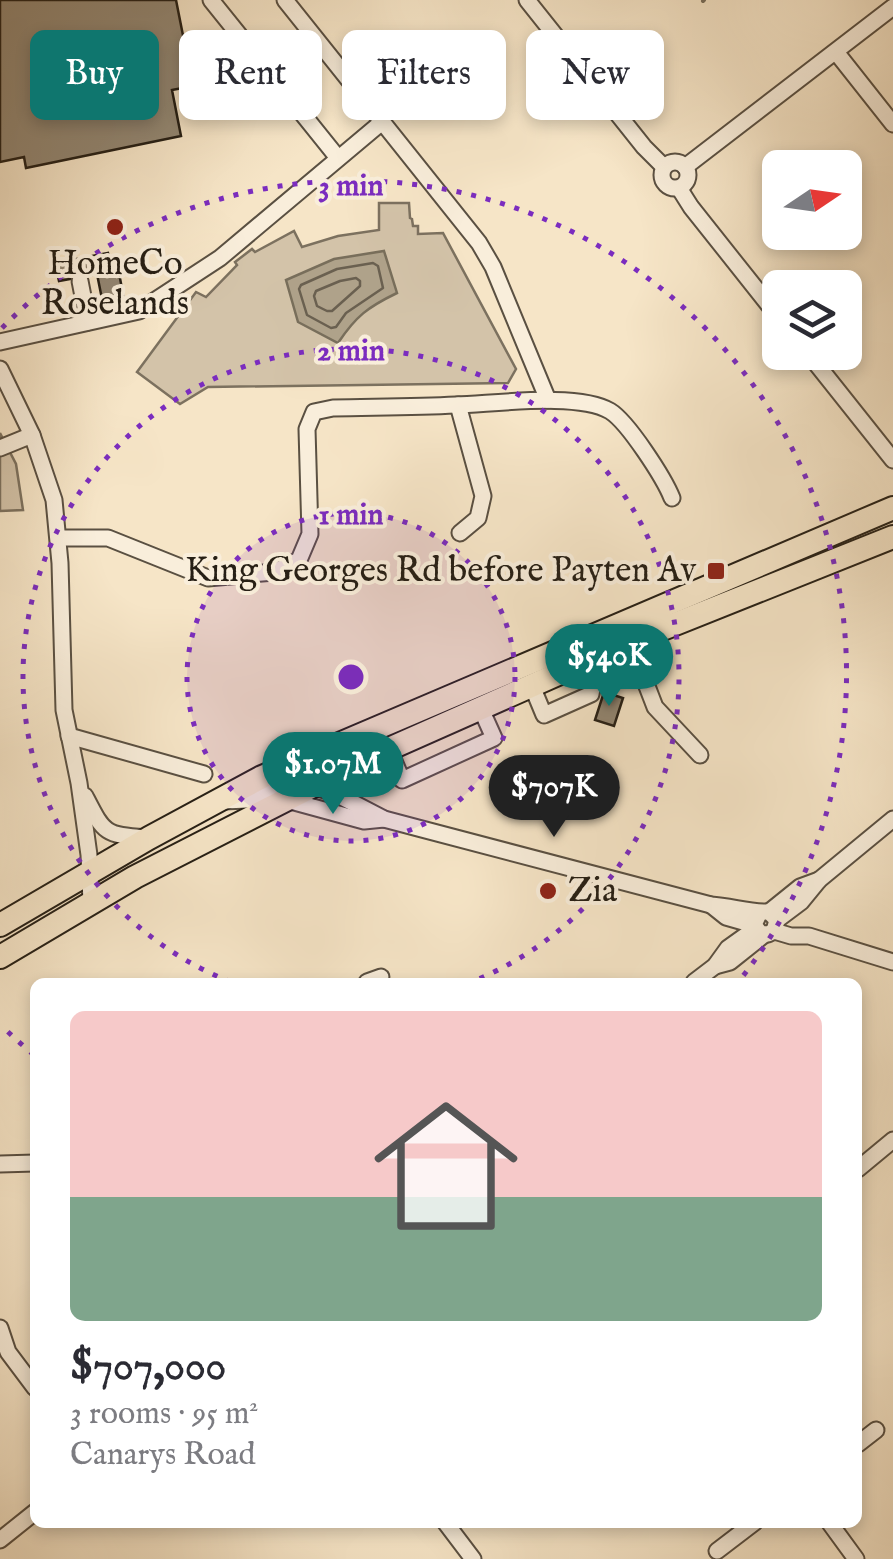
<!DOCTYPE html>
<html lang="en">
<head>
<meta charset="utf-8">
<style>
  :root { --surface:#fff; --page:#f7f7f7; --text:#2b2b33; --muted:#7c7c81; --line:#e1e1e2; --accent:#0f766e }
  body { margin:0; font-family:"IM FELL English",serif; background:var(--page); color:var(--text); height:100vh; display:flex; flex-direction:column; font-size:38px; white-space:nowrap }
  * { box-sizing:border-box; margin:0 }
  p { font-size:32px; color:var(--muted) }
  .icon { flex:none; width:55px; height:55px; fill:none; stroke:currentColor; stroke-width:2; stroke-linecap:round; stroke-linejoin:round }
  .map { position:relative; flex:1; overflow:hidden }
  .side { position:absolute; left:30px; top:978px; width:832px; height:550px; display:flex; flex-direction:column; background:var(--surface); border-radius:15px; box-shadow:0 5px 15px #0003 }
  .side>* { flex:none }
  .banner { position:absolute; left:30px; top:30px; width:835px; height:90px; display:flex; gap:20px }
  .needle { width:65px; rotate:77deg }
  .tools { position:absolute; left:762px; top:150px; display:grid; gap:20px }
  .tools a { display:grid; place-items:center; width:100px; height:100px; border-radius:15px; background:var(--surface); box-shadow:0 5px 15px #0003; font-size:50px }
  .price { position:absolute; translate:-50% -85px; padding:0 22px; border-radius:35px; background:var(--accent); color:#fff; font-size:32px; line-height:65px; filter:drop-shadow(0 2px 5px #0008) }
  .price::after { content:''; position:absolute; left:50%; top:60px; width:30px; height:22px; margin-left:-15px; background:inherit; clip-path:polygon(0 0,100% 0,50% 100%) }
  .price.selected { background:#222; color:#fff }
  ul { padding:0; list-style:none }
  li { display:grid; align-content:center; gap:20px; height:530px; padding:0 40px }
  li+li { border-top:2px solid var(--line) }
  li span { display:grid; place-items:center; height:310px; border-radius:15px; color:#555 }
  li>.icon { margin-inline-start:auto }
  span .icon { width:180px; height:180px; fill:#fffc; stroke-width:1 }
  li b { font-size:42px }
  .tag { padding:0 35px; border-radius:15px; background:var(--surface); box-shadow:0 5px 15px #0003; font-size:35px; line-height:90px }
  .tag.selected { background:var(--accent); color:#fff }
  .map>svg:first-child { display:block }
  .green { fill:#d3c3a9; stroke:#7c715f; stroke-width:2.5 }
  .water { fill:#afa28a; stroke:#786e5b; stroke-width:2.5 }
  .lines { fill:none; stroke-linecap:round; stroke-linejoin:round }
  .shore { stroke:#6a6050; stroke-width:2.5 }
  .stream { stroke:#786e5b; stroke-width:4 }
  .building { fill:#928672; stroke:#261f15; stroke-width:2.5 }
  .minor-casing { stroke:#5a5042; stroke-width:19 }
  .highway-casing { stroke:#261f15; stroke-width:26 }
  .minor { stroke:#f9eedb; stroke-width:15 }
  .highway { stroke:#f6e5c7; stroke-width:22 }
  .ring { fill:none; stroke:#7b2cbf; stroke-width:5; stroke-dasharray:5 10 }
  .poi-dot { fill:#8f2418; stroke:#f9eedb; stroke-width:4 }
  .labels { text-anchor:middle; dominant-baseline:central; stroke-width:8; stroke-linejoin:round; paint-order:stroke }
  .poi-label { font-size:35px; fill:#261f15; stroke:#f9eedb }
  .centre { fill:#7b2cbf; stroke:#f9eedb; stroke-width:5 }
  .ring-label { font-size:30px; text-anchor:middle; font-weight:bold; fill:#7b2cbf; stroke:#f9eedb; stroke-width:8; stroke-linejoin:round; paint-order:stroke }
</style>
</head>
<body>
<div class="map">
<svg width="893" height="1559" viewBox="0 0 893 1559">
  <rect width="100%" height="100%" fill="#f6e5c7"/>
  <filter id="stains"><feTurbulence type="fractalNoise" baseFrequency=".002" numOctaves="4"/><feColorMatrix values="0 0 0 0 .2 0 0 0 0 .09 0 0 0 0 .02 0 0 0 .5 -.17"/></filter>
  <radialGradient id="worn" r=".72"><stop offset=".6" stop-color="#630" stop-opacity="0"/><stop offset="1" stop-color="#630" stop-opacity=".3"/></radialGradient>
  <g class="green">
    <polygon points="379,203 409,203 410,218 412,219 413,226 418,226 418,234 443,233 516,369 508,383 208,387 180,404 137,372 196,292 206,297 237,265 235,262 252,249 255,252 294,231 302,247 338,236 379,230"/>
    <polygon points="0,433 16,464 23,510 0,511"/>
  </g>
  <path class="water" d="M384,251L397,293C368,307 356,316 338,343L298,322L286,280L334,259Z"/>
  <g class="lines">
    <g class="shore">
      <polygon points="373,263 378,266 383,288 346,313 336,327 331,328 307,315 299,289 301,285 337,269"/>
      <polygon points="356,278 360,281 360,286 332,311 327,311 317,306 314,296 316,291 340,281"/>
    </g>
    <polyline class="stream" points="703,1 704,0"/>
  </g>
  <g class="building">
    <polygon points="0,0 176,0 193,86 172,90 181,136 26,168 24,157 0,162"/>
    <polygon points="108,253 112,269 118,268 124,299 103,304 97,274 59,281 55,263"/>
    <polygon points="604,692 623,698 614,726 595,720"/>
  </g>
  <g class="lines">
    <g class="minor-casing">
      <g id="minor">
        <polyline points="211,0 338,158"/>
        <polyline points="285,0 479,243 493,267 548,400"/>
        <polyline points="527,0 644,147 664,167"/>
        <polyline points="836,52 893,124"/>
        <circle cx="675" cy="175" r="13"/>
        <polyline points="685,167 893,7"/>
        <polyline points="679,188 691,207 780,319"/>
        <polyline points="80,281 88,322"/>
        <polyline points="0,342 139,311 220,258 382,122"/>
        <polyline points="807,352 893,460"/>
        <polyline points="0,369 32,435 54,500 60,563 64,710 79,783 89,855 91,903"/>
        <polyline points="458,405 483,496 478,518 460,533"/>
        <polyline points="0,448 32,435"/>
        <path d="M59,538H108L208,578L274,572L299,560L310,534L307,429L314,412L333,408C374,407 415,407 456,405C493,404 579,392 610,411C628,422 664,478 672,498"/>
        <polyline points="630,642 655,707 700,755"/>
        <polyline points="532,686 544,715 591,694 598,657"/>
        <polyline points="69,736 204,774"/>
        <polyline points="389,749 402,780 494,738 481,709"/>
        <path d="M85,796C104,833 104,835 146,838"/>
        <polyline points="287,800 364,821 384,819"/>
        <path d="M224,801L247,800L294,780L334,793L384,819L418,828L711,905C731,906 750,913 769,912L777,920L774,931"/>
        <polyline points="711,905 726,917 754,925"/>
        <polyline points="769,912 800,887 819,880"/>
        <polyline points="759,914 754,925 761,934 768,934 774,931 791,936 809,936 893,962"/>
        <polyline points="777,920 801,902 819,880 893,819"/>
        <polyline points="715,966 730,962 765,934"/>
        <polyline points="367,982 381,977"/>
        <polyline points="694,982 715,966 728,948 756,928"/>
        <polyline points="0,1164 35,1163"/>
        <polyline points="858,1169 893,1140"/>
        <polyline points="0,1328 8,1352 35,1388"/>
        <polyline points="858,1444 876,1430"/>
        <polyline points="445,1522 473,1559"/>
        <polyline points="829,1522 856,1559"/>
        <polyline points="0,1540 35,1512"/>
        <polyline points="717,1551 755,1522"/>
      </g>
    </g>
    <g class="highway-casing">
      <g id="highway">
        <polyline points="0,925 149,838 262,777 893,508"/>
        <polyline points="0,957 135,877 364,760 630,642 893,537"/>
      </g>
    </g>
    <use href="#minor" class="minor"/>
    <use href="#highway" class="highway"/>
  </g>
  <circle cx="351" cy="677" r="164" fill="#7b2cbf" fill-opacity=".12"/>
  <g class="ring">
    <circle cx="351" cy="677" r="164"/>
    <path d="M231 982A328 328 0 1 1 471 982"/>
    <path d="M34 1055A493 493 0 0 1 2 1026M2 328A493 493 0 0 1 739 981"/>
  </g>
  <g class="poi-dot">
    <circle cx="115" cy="227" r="10"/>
    <rect x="706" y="561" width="20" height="20" rx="5"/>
    <circle cx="548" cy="891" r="10"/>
  </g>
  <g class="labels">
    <g class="poi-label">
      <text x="115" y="264">HomeCo<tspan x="115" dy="40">Roselands</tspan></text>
      <text x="696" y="571" text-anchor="end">King Georges Rd before Payten Av</text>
      <text x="568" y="891" text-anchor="start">Zia</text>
    </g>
  </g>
  <circle cx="351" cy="677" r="15" class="centre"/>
  <g class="ring-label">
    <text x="351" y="195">3 min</text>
    <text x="351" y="360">2 min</text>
    <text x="351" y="524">1 min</text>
  </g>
  <rect width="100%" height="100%" filter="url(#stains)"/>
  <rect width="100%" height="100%" fill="url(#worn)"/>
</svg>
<div class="tools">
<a><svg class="needle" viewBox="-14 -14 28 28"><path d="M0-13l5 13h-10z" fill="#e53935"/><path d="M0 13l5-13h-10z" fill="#7c7c81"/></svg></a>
<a><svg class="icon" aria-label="layers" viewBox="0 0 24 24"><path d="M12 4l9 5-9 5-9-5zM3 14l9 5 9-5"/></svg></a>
</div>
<b class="price" style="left:609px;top:709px">$540K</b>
<b class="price" style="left:333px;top:817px">$1.07M</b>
<b class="price selected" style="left:554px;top:840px">$707K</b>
<div class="banner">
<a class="tag selected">Buy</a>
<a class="tag">Rent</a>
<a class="tag">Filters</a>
<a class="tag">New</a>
</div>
<section class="side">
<ul>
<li><span style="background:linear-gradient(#f6c9c9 60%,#7fa58c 0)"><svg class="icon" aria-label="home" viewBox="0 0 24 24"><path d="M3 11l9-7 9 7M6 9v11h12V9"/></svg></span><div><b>$707,000</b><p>3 rooms · 95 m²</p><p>Canarys Road</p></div></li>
</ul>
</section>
</div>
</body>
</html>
